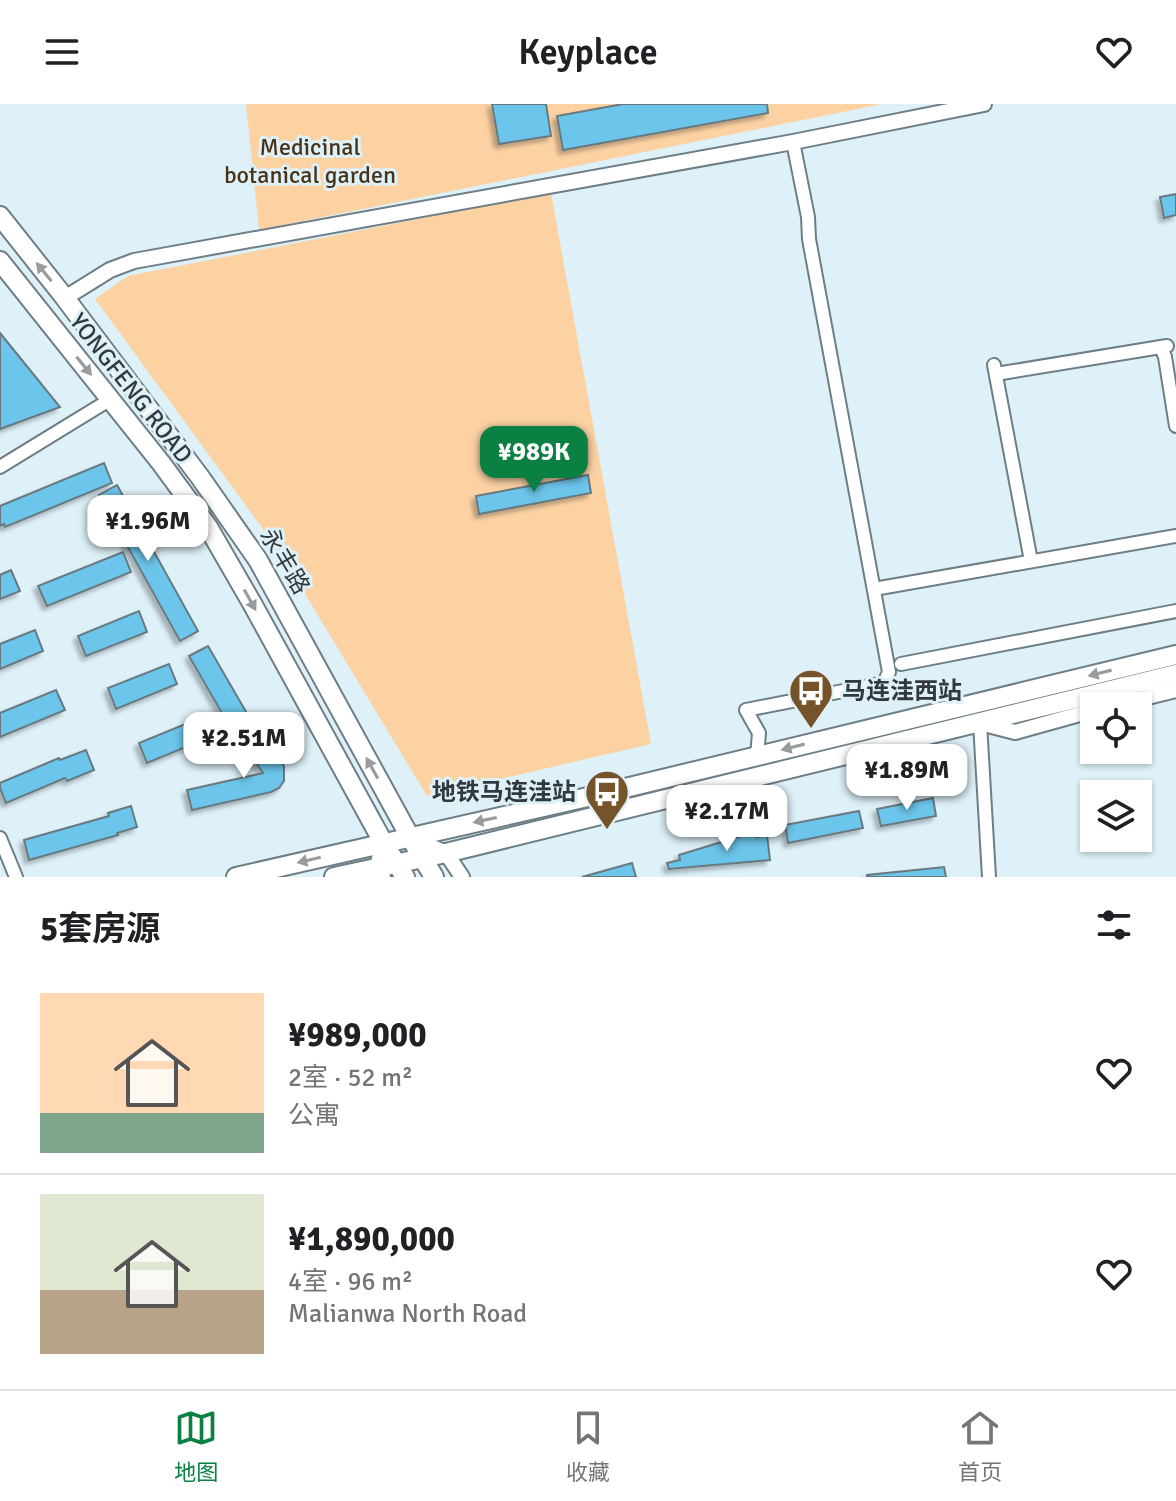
<!DOCTYPE html>
<html lang="zh">
<head>
<meta charset="utf-8">
<style>
  :root { --surface:#fff; --page:#f2f2f2; --text:#202124; --muted:#757577; --line:#e0e0e0; --accent:#0b8043 }
  body { margin:0; font-family:Signika,"Noto Sans SC",sans-serif; background:var(--page); color:var(--text); height:100vh; display:flex; flex-direction:column; font-size:30px; white-space:nowrap }
  * { box-sizing:border-box; margin:0 }
  p { font-size:26px; color:var(--muted) }
  .icon { flex:none; width:44px; height:44px; fill:none; stroke:currentColor; stroke-width:2; stroke-linecap:round; stroke-linejoin:round }
  .map { position:relative; height:773px; overflow:hidden }
  .panel { display:flex; flex-direction:column; background:var(--surface); flex:1 }
  .panel>* { flex:none }
  .buttons { position:absolute; left:1080px; top:588px; display:grid; gap:16px }
  .buttons a { display:grid; place-items:center; width:72px; height:72px; border-radius:0px; background:var(--surface); box-shadow:0 2px 6px #0004; font-size:40px }
  .price { position:absolute; translate:-50% -68px; padding:0 18px; border-radius:16px; background:#fff; color:#222; font-size:26px; line-height:52px; filter:drop-shadow(0 2px 4px #0008) }
  .price::after { content:''; position:absolute; left:50%; top:48px; width:24px; height:18px; margin-left:-12px; background:inherit; clip-path:polygon(0 0,100% 0,50% 100%) }
  .price.selected { background:var(--accent); color:#fff }
  ul { padding:0; list-style:none }
  li { display:flex; align-items:center; gap:24px; height:200px; padding:0 40px }
  li+li { border-top:2px solid var(--line) }
  li span { display:grid; place-items:center; flex:none; width:224px; height:160px; border-radius:0px; color:#555 }
  li>.icon { margin-inline-start:auto }
  span .icon { width:96px; height:96px; fill:#fffc; stroke-width:1 }
  li b { font-size:34px }
  h2 { display:flex; justify-content:space-between; align-items:center; height:96px; padding:0 40px; font-size:34px }
  header { display:flex; justify-content:space-between; align-items:center; height:104px; padding:0 40px; background:var(--surface); font-size:36px; font-weight:600 }
  .menu { display:flex; justify-content:space-around; align-items:center; height:112px; border-top:2px solid var(--line); background:var(--surface); font-size:22px; color:var(--muted) }
  .menu a { display:grid; justify-items:center; gap:4px }
  .menu .selected { color:var(--accent) }
  .map>svg:first-child { display:block }
  .green { fill:#fcd2a3 }
  .building { fill:#6cc5ea; stroke:#687980; stroke-width:2; filter:url(#shadow) }
  .lines { fill:none; stroke-linecap:round; stroke-linejoin:round }
  .minor-casing { stroke:#6e7e86; stroke-width:16 }
  .tertiary-casing { stroke:#6e7e86; stroke-width:18 }
  .primary-casing { stroke:#6e7e86; stroke-width:22 }
  .minor { stroke:#fff; stroke-width:12 }
  .tertiary { stroke:#fff; stroke-width:14 }
  .primary { stroke:#fff; stroke-width:18 }
  .oneway { fill:#989c9e }
  .labels { text-anchor:middle; dominant-baseline:central; stroke-width:6; stroke-linejoin:round; paint-order:stroke }
  .park-label { font-size:24px; fill:#493318; stroke:#def0f8 }
  .street-label { font-size:24px; fill:#32393c; stroke:#def0f8 }
  .poi-label { font-size:24px; font-weight:bold; fill:#32393c; stroke:#def0f8; text-anchor:start }
</style>
</head>
<body>
<header><svg class="icon" aria-label="menu" viewBox="0 0 24 24"><path d="M4 6h16M4 12h16M4 18h16"/></svg>Keyplace<svg class="icon" aria-label="heart" viewBox="0 0 24 24"><path d="M12 20l-8-8c-3-5 5-10 8-4 3-6 11-1 8 4z"/></svg></header>
<div class="map">
<svg width="1176" height="773" viewBox="0 0 1176 773">
  <defs>
    <filter id="shadow"><feDropShadow dx="-4" dy="4" stdDeviation="2" flood-color="#0004"/></filter>
  </defs>
  <rect width="100%" height="100%" fill="#def0f8"/>
  <g class="green">
    <polygon points="246,0 882,0 259,126"/>
    <polygon points="551,89 651,640 427,692 279,447 95,195 128,172"/>
  </g>
  <g class="building">
    <polygon points="492,0 546,0 551,32 499,40"/>
    <polygon points="623,0 767,0 768,9 563,46 557,12"/>
    <polygon points="1176,90 1176,111 1164,114 1160,93"/>
    <polygon points="0,229 60,303 0,325"/>
    <polygon points="104,359 112,379 5,423 4,420 0,422 0,402"/>
    <polygon points="588,371 591,389 479,410 476,392"/>
    <polygon points="117,381 198,527 180,537 99,391"/>
    <polygon points="123,448 131,468 47,502 38,482"/>
    <polygon points="11,466 20,487 0,495 0,471"/>
    <polygon points="139,507 147,528 86,552 78,532"/>
    <polygon points="35,526 43,547 0,565 0,540"/>
    <polygon points="208,542 256,625 237,635 189,552"/>
    <polygon points="169,560 177,580 116,605 108,584"/>
    <polygon points="56,586 65,606 0,633 0,609"/>
    <polygon points="200,614 208,634 147,659 139,639"/>
    <polygon points="265,632 284,662 284,677 279,684 271,688 192,706 187,686 263,669 246,644"/>
    <polygon points="86,646 94,666 67,677 65,674 6,699 0,684 0,679 59,654 60,656"/>
    <polygon points="933,694 936,712 881,722 877,705"/>
    <polygon points="131,702 137,723 117,729 118,731 29,756 24,736 109,712 108,709"/>
    <polygon points="859,707 863,724 788,739 785,721"/>
    <polygon points="754,728 756,733 767,731 770,756 669,765 667,759 680,756 679,751"/>
    <polygon points="632,759 636,773 582,773"/>
    <polygon points="944,763 946,773 867,773 867,771"/>
  </g>
  <g class="lines">
    <g class="minor-casing">
      <g id="minor">
        <polyline points="1161,243 1165,253 1176,322"/>
        <polyline points="994,261 1031,457"/>
        <polyline points="996,270 1167,242"/>
        <polyline points="0,363 111,295"/>
        <polyline points="874,485 1176,432"/>
        <polyline points="901,560 1176,507"/>
        <polyline points="980,619 989,773"/>
        <polyline points="757,652 759,629 746,606 884,579 889,568 809,135 808,113 793,38"/>
        <polyline points="0,734 16,773"/>
      </g>
    </g>
    <g class="tertiary-casing">
      <g id="tertiary">
        <polyline points="65,194 110,166 134,157 793,38 984,0"/>
        <polyline points="1111,602 1176,586"/>
        <polyline points="980,619 1015,628 1094,606"/>
        <polyline points="410,733 446,749 462,773"/>
        <polyline points="383,738 377,763 383,773"/>
      </g>
    </g>
    <g class="primary-casing">
      <g id="primary">
        <polyline points="0,112 65,194 200,373 258,456 410,733 434,773"/>
        <polyline points="0,157 161,359 208,423 253,501 383,738 405,773"/>
        <polyline points="236,773 592,692 1176,551"/>
        <polyline points="334,773 446,749 1176,570"/>
      </g>
    </g>
    <use href="#minor" class="minor"/>
    <use href="#tertiary" class="tertiary"/>
    <use href="#primary" class="primary"/>
  </g>
  <defs><path id="oneway-solid" d="M-6-.8H1V-3.2L6.5 0L1 3.2V.8H-6Z" transform="scale(2)"/></defs>
  <g class="oneway">
    <use href="#oneway-solid" transform="translate(44 168) rotate(-129)"/>
    <use href="#oneway-solid" transform="translate(84 262) rotate(51)"/>
    <use href="#oneway-solid" transform="translate(250 496) rotate(61)"/>
    <use href="#oneway-solid" transform="translate(1100 569) rotate(166)"/>
    <use href="#oneway-solid" transform="translate(793 643) rotate(166)"/>
    <use href="#oneway-solid" transform="translate(372 664) rotate(-119)"/>
    <use href="#oneway-solid" transform="translate(485 716) rotate(168)"/>
    <use href="#oneway-solid" transform="translate(309 756) rotate(167)"/>
  </g>
  <defs>
    <g id="bus-pin" transform="scale(2.3)"><path d="M0 17L-7.5 6A9.5 9.5 0 1 1 7.5 6Z" fill="#76542b" stroke="#def0f8"/><path d="M-5-6H5V4H4V6H2V4H-2V6H-4V4H-5ZM-3.5-4V0h7V-4ZM-3.5 1.2v1.5H-2V1.2ZM2 1.2v1.5H3.5V1.2Z" fill="#fff"/></g>
  </defs>
  <g fill-rule="evenodd">
    <use href="#bus-pin" x="811" y="587"/>
    <use href="#bus-pin" x="607" y="688"/>
  </g>
  <g class="labels">
    <g class="park-label">
      <text x="310" y="43">Medicinal<tspan x="310" dy="28">botanical garden</tspan></text>
    </g>
    <g class="street-label">
      <text transform="translate(131 284) rotate(52)">YONGFENG ROAD</text>
      <text transform="translate(285 457) rotate(59)">永丰路</text>
    </g>
    <g class="poi-label">
      <text x="842" y="587">马连洼西站</text>
      <text x="576" y="688" text-anchor="end">地铁马连洼站</text>
    </g>
  </g>
</svg>
<div class="buttons">
<a><svg class="icon" aria-label="locate" viewBox="0 0 24 24"><circle cx="12" cy="12" r="6"/><path d="M12 2v4M12 18v4M2 12h4M18 12h4"/></svg></a>
<a><svg class="icon" aria-label="layers" viewBox="0 0 24 24"><path d="M12 4l9 5-9 5-9-5zM3 14l9 5 9-5"/></svg></a>
</div>
<b class="price selected" style="left:534px;top:390px">¥989K</b>
<b class="price" style="left:148px;top:459px">¥1.96M</b>
<b class="price" style="left:244px;top:676px">¥2.51M</b>
<b class="price" style="left:907px;top:708px">¥1.89M</b>
<b class="price" style="left:727px;top:749px">¥2.17M</b>
</div>
<section class="panel">
<h2>5套房源<svg class="icon" aria-label="filters" viewBox="0 0 24 24"><path d="M4 7h16M4 17h16"/><circle cx="9" cy="7" r="2"/><circle cx="15" cy="17" r="2"/></svg></h2>
<ul>
<li><span style="background:linear-gradient(#ffd9b3 75%,#7fa58c 0)"><svg class="icon" aria-label="home" viewBox="0 0 24 24"><path d="M3 11l9-7 9 7M6 9v11h12V9"/></svg></span><div><b>¥989,000</b><p>2室 · 52 m²</p><p>公寓</p></div><svg class="icon" aria-label="heart" viewBox="0 0 24 24"><path d="M12 20l-8-8c-3-5 5-10 8-4 3-6 11-1 8 4z"/></svg></li>
<li><span style="background:linear-gradient(#dfe7d0 60%,#b9a48a 0)"><svg class="icon" aria-label="home" viewBox="0 0 24 24"><path d="M3 11l9-7 9 7M6 9v11h12V9"/></svg></span><div><b>¥1,890,000</b><p>4室 · 96 m²</p><p>Malianwa North Road</p></div><svg class="icon" aria-label="heart" viewBox="0 0 24 24"><path d="M12 20l-8-8c-3-5 5-10 8-4 3-6 11-1 8 4z"/></svg></li>
</ul>
</section>
<nav class="menu">
<a class="selected"><svg class="icon" aria-label="map" viewBox="0 0 24 24"><path d="M3 6l6-2 6 2 6-2v14l-6 2-6-2-6 2zM9 4v14M15 6v14"/></svg>地图</a>
<a><svg class="icon" aria-label="saved" viewBox="0 0 24 24"><path d="M7 4h10v16l-5-4-5 4z"/></svg>收藏</a>
<a><svg class="icon" aria-label="home" viewBox="0 0 24 24"><path d="M3 11l9-7 9 7M6 9v11h12V9"/></svg>首页</a>
</nav>
</body>
</html>
